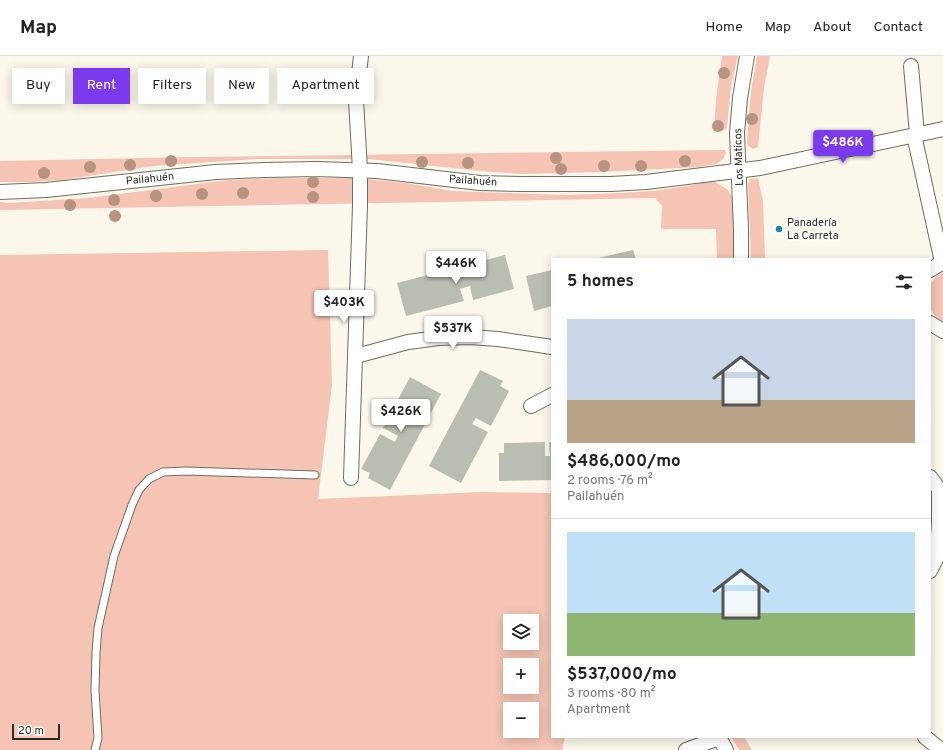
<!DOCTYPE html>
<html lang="en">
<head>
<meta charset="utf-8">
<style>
  :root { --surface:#fff; --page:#f6f6f6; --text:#222; --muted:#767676; --line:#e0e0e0; --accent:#7c3aed }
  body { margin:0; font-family:Overpass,sans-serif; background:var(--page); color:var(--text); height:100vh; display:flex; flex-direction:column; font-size:15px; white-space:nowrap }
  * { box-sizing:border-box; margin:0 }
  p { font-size:13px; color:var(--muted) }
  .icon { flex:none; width:22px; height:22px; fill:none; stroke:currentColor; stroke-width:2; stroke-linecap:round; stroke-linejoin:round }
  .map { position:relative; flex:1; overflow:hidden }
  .details { position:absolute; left:551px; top:202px; width:380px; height:480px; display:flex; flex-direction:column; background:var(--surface); border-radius:0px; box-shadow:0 2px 10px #0003 }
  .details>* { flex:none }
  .hud { position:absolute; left:12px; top:12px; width:380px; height:36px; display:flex; gap:8px }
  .fabs { position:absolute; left:503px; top:558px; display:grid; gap:8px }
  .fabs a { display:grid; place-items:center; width:36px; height:36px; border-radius:0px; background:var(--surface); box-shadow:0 2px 10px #0003; font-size:20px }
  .scale { position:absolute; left:12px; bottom:10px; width:48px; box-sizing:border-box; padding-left:4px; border:2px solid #2c2a26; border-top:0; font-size:11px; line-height:14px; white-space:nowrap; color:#2c2a26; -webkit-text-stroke:3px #fff; paint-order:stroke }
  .price { position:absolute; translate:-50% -34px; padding:0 9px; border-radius:4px; background:#fff; color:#222; font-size:13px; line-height:26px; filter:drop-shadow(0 1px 2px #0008) }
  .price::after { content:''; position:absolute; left:50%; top:24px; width:12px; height:9px; margin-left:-6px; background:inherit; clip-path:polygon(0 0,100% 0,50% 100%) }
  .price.current { background:var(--accent); color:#fff }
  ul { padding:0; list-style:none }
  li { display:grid; align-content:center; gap:8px; height:212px; padding:0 16px }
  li+li { border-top:1px solid var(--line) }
  li span { display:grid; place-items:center; height:124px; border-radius:0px; color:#555 }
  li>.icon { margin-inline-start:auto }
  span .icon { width:72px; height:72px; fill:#fffc; stroke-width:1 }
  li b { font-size:17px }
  h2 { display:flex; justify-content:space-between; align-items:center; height:48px; padding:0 16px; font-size:17px }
  .pill { padding:0 14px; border-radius:0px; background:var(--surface); box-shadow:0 2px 10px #0003; font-size:14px; line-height:36px }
  .pill.current { background:var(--accent); color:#fff }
  header { display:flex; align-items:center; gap:24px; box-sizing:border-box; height:56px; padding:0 20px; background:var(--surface); border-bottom:1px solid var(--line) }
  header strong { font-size:19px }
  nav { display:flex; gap:22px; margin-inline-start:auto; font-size:14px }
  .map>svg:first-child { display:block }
  .green { fill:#f5c4b4; fill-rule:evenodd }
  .building { fill:#babdb1 }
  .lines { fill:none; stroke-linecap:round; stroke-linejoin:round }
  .lane-casing { stroke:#6f6c61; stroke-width:9 }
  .street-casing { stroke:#6f6c61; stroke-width:16 }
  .lane { stroke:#fff; stroke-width:7 }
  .street { stroke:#fff; stroke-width:14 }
  .tree { fill:#b89382 }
  .poi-dot { fill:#1988ae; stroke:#fff; stroke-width:1.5 }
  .labels { text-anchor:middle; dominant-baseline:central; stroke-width:3; stroke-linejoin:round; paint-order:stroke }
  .street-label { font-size:11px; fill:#2c2a26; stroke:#fff }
  .poi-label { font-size:11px; fill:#2c2a26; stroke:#fff; text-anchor:start }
</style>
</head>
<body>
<header>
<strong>Map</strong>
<nav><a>Home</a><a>Map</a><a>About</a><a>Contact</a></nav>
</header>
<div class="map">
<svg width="943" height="694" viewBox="0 0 943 694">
  <rect width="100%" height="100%" fill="#fbf7ea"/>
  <g class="green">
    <path d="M722,0H738L731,30L727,72C724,76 719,75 714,75L716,44Z"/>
    <polygon points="757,0 770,0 764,32 758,91 753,93 748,90 747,83 751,35"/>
    <polygon points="725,94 726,97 723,103 716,108 699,111 602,116 521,118 481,115 369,103 256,103 154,110 62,124 33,126 0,126 0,105 191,101"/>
    <polygon points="277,122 356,122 406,127 452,135 566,139 620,137 653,135 693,129 704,126 715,126 728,134 732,141 733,152 733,203 717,203 716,173 661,173 662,150 655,142 0,154 0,146 8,147 88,142 228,124"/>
    <polygon points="758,122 763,145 765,203 751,203 748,127 750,123"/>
    <path d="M328,194L332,329L318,443L482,436L552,437V681H565L562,694H0V199ZM510,565H532V587H510ZM510,609H532V631H510ZM510,653H532V675H510Z"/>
    <polygon points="943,216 943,265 937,262 930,253 930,229 936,221"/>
    <polygon points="731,681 744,681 752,694 739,694"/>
  </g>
  <g class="building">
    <polygon points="633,194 636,203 598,203 598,202"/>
    <polygon points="505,199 514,233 473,244 470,230 460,233 464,245 406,260 397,227"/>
    <polygon points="552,214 552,250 534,255 526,220"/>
    <polygon points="480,314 503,325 500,330 509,335 491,370 476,362 472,368 488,376 461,427 429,410"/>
    <polygon points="410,321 441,338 390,434 368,422 370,417 361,413 380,378 395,386 398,380 383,372"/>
    <polygon points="545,386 545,400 550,400 549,386 552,386 552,424 499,425 499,397 504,397 504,387"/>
  </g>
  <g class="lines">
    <g class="lane-casing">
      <polyline id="lane" points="95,694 98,682 95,635 96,596 98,572 114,500 132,449 139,434 149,423 163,416 186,415 315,419"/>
    </g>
    <g class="street-casing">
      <g id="street">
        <polyline points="911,10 917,78"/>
        <polyline points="914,79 942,206"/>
        <polyline points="0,136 46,134 216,116 265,114 316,113 377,115 480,127 520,128 611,128 646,126 760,112 943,73"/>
        <polyline points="741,203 741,173 737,77 740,42 747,0"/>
        <polyline points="930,214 943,206"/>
        <polyline points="930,267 943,275"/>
        <polyline points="356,300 408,286 438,282 470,281 498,283 552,291"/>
        <polyline points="531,350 552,339"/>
        <polyline points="930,421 939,433 939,468 936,503 930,515"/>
        <polyline points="351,422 360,149 360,114 356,44 361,0"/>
        <polyline points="719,681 726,694"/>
        <polyline points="925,681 941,694"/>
        <polyline points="686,694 719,682"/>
      </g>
    </g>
    <use href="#lane" class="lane"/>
    <use href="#street" class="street"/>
  </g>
  <g class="tree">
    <circle cx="724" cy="17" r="6"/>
    <circle cx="752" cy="63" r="6"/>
    <circle cx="718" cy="70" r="6"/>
    <circle cx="556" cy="102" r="6"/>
    <circle cx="171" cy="105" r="6"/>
    <circle cx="685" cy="105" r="6"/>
    <circle cx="422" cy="106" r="6"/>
    <circle cx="468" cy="107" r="6"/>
    <circle cx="130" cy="109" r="6"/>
    <circle cx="604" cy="110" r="6"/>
    <circle cx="641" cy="110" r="6"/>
    <circle cx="90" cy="111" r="6"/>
    <circle cx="561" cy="113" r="6"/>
    <circle cx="44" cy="117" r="6"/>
    <circle cx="313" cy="126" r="6"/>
    <circle cx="243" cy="137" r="6"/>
    <circle cx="202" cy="138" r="6"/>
    <circle cx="156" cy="140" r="6"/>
    <circle cx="313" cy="141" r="6"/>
    <circle cx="114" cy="144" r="6"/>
    <circle cx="70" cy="149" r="6"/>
    <circle cx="115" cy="160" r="6"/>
  </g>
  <circle class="poi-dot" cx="779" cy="173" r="4"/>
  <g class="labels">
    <g class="street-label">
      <text transform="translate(739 101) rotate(-92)">Los Maticos</text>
      <text transform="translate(150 123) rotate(-6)">Pailahuén</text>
      <text transform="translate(473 125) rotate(4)">Pailahuén</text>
    </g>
    <g class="poi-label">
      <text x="787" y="167">Panadería<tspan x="787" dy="13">La Carreta</tspan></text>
    </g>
  </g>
</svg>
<div class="fabs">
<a><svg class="icon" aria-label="layers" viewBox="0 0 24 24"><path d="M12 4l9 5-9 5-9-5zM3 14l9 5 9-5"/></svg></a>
<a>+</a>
<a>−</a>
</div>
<div class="scale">20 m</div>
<b class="price current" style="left:843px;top:108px">$486K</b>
<b class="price" style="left:456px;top:229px">$446K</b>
<b class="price" style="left:344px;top:268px">$403K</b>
<b class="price" style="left:453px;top:294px">$537K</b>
<b class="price" style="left:401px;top:377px">$426K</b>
<div class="hud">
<a class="pill">Buy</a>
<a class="pill current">Rent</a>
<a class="pill">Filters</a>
<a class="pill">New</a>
<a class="pill">Apartment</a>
</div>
<section class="details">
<h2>5 homes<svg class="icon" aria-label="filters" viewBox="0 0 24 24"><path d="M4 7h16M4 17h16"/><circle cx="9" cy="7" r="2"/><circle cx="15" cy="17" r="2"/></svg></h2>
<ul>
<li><span style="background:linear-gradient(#c9d6e8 65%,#b9a48a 0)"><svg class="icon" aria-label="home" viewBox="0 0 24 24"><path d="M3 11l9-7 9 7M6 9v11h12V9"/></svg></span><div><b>$486,000/mo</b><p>2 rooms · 76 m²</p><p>Pailahuén</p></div></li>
<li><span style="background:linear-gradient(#bfe0f5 65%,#8fb573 0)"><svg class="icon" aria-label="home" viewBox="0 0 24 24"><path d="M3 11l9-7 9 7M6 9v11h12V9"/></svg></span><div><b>$537,000/mo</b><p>3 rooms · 80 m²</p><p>Apartment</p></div></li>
</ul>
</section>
</div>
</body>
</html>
